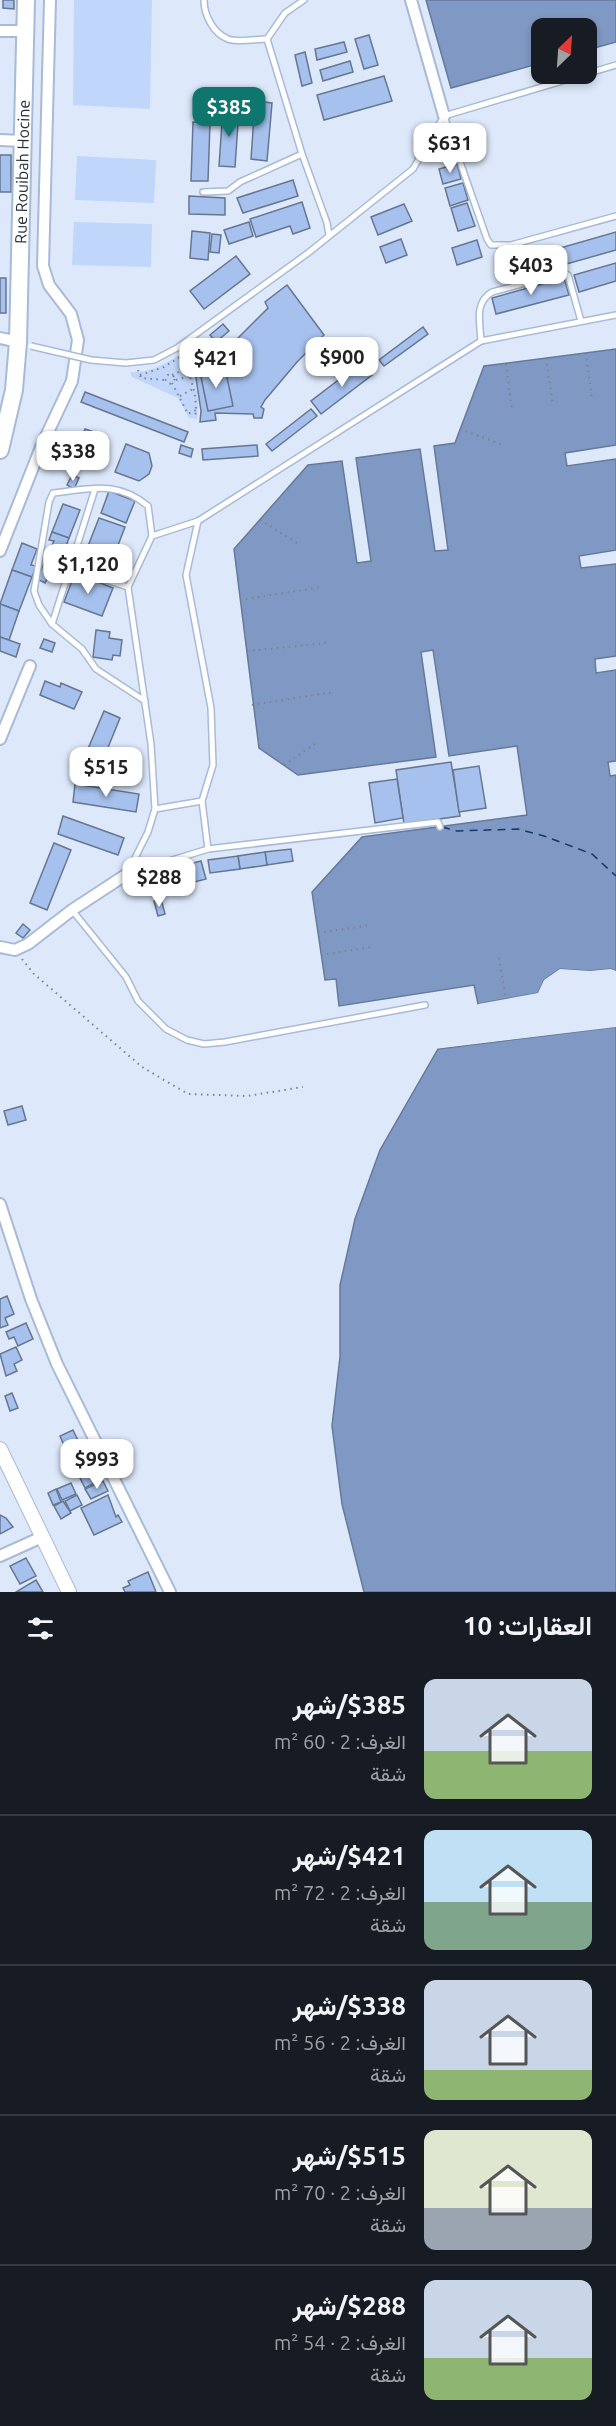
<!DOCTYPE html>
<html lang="ar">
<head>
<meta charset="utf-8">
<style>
  :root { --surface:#171b24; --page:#20242c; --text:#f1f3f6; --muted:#9ea1a6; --line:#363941; --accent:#0f766e }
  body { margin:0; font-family:Ubuntu,Vazirmatn,sans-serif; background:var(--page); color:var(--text); direction:rtl; height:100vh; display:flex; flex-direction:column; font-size:22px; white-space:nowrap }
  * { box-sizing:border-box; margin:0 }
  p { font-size:20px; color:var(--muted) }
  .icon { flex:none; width:33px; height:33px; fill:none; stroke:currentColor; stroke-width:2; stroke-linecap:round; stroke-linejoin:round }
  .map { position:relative; height:1592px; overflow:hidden; direction:ltr }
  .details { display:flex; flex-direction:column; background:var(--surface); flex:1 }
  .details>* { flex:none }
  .needle { width:39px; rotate:25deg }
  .controls { position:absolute; left:531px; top:18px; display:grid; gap:12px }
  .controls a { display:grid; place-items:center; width:66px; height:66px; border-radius:12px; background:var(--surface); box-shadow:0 3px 9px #0003; font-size:30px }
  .price { position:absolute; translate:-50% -51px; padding:0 14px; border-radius:12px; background:#fff; color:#222; font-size:20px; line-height:39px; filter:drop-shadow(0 2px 3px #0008) }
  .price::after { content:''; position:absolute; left:50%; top:36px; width:18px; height:14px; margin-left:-9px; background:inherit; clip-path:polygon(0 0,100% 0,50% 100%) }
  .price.current { background:var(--accent); color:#fff }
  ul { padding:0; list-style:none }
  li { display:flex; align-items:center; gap:18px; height:150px; padding:0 24px }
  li+li { border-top:2px solid var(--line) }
  li span { display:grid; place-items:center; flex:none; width:168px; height:120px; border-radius:12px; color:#555 }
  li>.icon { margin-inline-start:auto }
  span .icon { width:72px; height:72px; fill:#fffc; stroke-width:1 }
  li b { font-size:26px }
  h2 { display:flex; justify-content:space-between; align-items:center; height:72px; padding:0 24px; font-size:26px }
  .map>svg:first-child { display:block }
  .green { fill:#c0d6fa }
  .water { fill:#8099c4; stroke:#65799a; stroke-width:1.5 }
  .pier { fill:#dde9fb }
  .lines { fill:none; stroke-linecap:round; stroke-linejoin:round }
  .ferry { stroke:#17366b; stroke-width:1.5; stroke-dasharray:8 6; stroke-linecap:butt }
  .building { fill:#a6c1ee; stroke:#667691; stroke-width:1.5 }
  .lane-casing { stroke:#a8bad7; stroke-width:8 }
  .street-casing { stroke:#a8bad7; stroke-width:14 }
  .secondary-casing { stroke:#a8bad7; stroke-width:16 }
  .primary-casing { stroke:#a8bad7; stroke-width:20 }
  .path { stroke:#7a8392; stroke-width:2; stroke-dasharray:1.5 4.5; stroke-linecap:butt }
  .lane { stroke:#fff; stroke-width:5 }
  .street { stroke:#fff; stroke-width:10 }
  .secondary { stroke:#fff; stroke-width:14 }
  .primary { stroke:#fff; stroke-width:16 }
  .lane-bridge-casing { stroke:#a8bad7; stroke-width:8; stroke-linecap:butt }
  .lane-bridge { stroke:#fff; stroke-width:5 }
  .labels { text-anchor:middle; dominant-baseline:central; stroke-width:4.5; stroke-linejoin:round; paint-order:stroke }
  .street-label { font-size:16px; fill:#262d39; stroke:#dde9fb }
</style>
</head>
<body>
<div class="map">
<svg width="616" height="1592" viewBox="0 0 616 1592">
  <rect width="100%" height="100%" fill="#dde9fb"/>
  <g class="green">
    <polygon points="74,0 152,0 150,109 73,105"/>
    <polygon points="77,156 156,160 154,203 75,200"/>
    <polygon points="74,222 152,224 151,267 72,265"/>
    <path d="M184,352C192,373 202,397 197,419L189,418L178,398L132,377L130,372C150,374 168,362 184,352Z"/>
  </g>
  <g class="water">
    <polygon points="426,0 616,0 616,42 587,50 586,28 542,28 541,63 451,88"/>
    <polygon points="616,349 616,445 565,453 567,466 616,459 616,550 579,556 581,568 616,564 616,656 595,659 596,673 616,670 616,761 608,762 610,776 616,775 616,971 611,969 590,971 560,969 544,980 538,993 478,1004 474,985 339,1006 336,979 325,980 312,892 362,837 527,815 517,746 449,756 433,650 421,652 436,757 298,775 259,748 234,549 308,465 342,461 357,563 371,561 356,458 420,449 435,551 448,550 434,446 455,443 484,366"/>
    <polygon points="616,1027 616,1592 364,1592 342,1504 332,1426 340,1357 340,1285 355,1219 380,1150 438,1049"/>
  </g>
  <g class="pier">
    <polygon points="560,969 590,971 611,969 616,971 616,974 610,972 590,974 560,972 546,982 540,996 479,1007 478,1004 538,993 544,980"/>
    <polygon points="616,1024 616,1027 434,1049 437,1046"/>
  </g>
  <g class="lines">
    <polyline class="ferry" points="442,827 457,831 518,829 544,836 592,854 616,876"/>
  </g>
  <g class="building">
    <polygon points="3,0 14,0 14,9 3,8"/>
    <polygon points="369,35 378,65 364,69 355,39"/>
    <polygon points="344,42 347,52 317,60 315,49"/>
    <polygon points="305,52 312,83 302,86 295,55"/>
    <polygon points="350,61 353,72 323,81 320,70"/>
    <polygon points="384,76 392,101 324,120 317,95"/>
    <polygon points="255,101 272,103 267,161 251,159"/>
    <polygon points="223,108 239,109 235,167 219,166"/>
    <polygon points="193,122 210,123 208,181 191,181"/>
    <rect x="0" y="155" width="11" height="37"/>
    <polygon points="457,164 461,179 443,184 439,169"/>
    <polygon points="293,180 298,196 243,213 237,198"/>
    <polygon points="463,183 468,200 450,206 445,188"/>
    <polygon points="189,196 225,198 225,215 189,214"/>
    <polygon points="302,202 310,228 293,234 290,226 256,237 250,219"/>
    <polygon points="467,203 475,226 458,231 451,208"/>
    <polygon points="404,204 412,221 378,235 371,217"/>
    <polygon points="249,222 253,236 229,244 224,230"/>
    <polygon points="192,231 210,233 208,260 190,258"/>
    <polygon points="616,232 616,250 506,281 501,265"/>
    <polygon points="212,234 221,235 219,253 210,252"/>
    <polygon points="401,239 407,255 386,263 380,247"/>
    <polygon points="477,240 482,257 457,265 452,248"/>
    <polygon points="236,256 250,274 204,309 190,291"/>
    <polygon points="616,263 616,281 579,292 574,275"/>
    <rect x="0" y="278" width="6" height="35"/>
    <polygon points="564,278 569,295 496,314 492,298"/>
    <polygon points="287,285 324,335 297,362 265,400 261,407 264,409 262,418 254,418 253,414 215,413 216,420 200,422 201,411 195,372 188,353 217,347 224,352 268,308 265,302"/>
    <polygon points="223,324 229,331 216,342 210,335"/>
    <polygon points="423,327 428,334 384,366 379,360"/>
    <polygon points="216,347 218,358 194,362 192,352"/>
    <polygon points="362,362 372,375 321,414 311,401"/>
    <polygon points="225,368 233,406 208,411 200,372"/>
    <polygon points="85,392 188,432 184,442 81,402"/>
    <polygon points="311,409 317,416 272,451 266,444"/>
    <polygon points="85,429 100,434 97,442 105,445 102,453 97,451 94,458 91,456 86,469 72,464"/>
    <polygon points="126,444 149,453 152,466 149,474 139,481 115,472"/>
    <polygon points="181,445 193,449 191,457 179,453"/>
    <polygon points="257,445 258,456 203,460 202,449"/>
    <polygon points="72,475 79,478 74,489 67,485"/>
    <polygon points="109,491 135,501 126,523 101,513"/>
    <polygon points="63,504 80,510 69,538 52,532"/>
    <polygon points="99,518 125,527 107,574 81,564"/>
    <polygon points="52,532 69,538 63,554 50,549 54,541 49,540"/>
    <polygon points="22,543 37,549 31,565 36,566 32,577 12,570"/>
    <polygon points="44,563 53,567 45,583 37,579"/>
    <polygon points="12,570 32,577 19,611 0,604"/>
    <polygon points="75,573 113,588 102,616 64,602"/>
    <polygon points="0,604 19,611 9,640 0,637"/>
    <polygon points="96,630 110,632 109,638 122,640 120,656 113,655 112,660 93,657"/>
    <polygon points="0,637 20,644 16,657 0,651"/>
    <polygon points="44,639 55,643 52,652 40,648"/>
    <polygon points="45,681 60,687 61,683 82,692 74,709 40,695"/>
    <polygon points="104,711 120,718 96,777 79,770"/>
    <polygon points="451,762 460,816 404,824 396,770"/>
    <polygon points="479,766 486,808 459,812 453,770"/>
    <polygon points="397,779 403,818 375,823 369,783"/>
    <polygon points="75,784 139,794 136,812 73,802"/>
    <polygon points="63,816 124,838 118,855 58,834"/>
    <polygon points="54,843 71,850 47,910 30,903"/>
    <polygon points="291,849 293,861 267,865 265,852"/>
    <polygon points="265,852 267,865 240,869 238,856"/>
    <polygon points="238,856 240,869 210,873 208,860"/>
    <polygon points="201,861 206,879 160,891 155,873"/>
    <polygon points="161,899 165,914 158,916 154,901"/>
    <polygon points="23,924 30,930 23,938 16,933"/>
    <polygon points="22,1106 26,1120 8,1125 4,1111"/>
    <polygon points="7,1296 14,1314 5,1318 8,1325 0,1328 0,1299"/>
    <polygon points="26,1323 33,1339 18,1346 14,1337 9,1339 6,1332"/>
    <polygon points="16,1347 22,1360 14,1364 17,1371 6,1376 0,1354"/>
    <polygon points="12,1393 18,1408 10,1411 5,1396"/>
    <polygon points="73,1430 84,1453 70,1459 60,1436"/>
    <polygon points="97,1470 102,1479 85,1488 80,1478"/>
    <polygon points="103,1481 108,1491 91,1499 85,1489"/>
    <polygon points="71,1483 76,1494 62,1500 57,1489"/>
    <polygon points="56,1489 61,1502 53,1505 48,1493"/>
    <polygon points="77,1495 82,1505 70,1511 65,1501"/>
    <polygon points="108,1495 116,1517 118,1515 122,1522 94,1535 81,1508"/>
    <polygon points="63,1501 71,1513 61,1519 54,1506"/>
    <polygon points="0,1515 6,1518 13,1527 0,1534"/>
    <polygon points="26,1558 36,1576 20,1584 10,1566"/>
    <polygon points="148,1572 156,1592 125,1592 123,1588 130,1585 128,1581"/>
    <polygon points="36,1580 43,1592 16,1592"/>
  </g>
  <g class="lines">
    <g class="lane-casing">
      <g id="lane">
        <path d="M204,0C204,15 213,33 228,39C238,43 256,39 267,39"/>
        <polyline points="267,39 302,154 327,223 329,235"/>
        <polyline points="267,39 285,13 304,0"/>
        <polyline points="444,116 487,239 491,245 511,245 616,216"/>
        <polyline points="203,192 228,191 240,182 302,154"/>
        <path d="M481,341C480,322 474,303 492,292L564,273L568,275L581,321"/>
        <polyline points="126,363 154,360 177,348 308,253 413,169 444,116 616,65"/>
        <polyline points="198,521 186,575 211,708 213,765 202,801 208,849"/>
        <polyline points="70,568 95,489"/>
        <polyline points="52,624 70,568 128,587"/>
        <path d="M145,701L96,669L82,649L52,624L39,605L34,591L49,502L53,493C90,489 117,480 148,506L152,536"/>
        <polyline points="155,809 202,801"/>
        <polyline points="127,874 148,832 155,809 151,744 128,587 152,536 198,521 481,341 616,315"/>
        <polyline points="127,874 208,849 438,822 440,827"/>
        <polyline points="72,910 126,977 138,1001 166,1029 187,1040 204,1044 225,1042 425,1005"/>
      </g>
    </g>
    <g class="street-casing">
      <g id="street">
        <polyline points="411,0 444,116"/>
        <polyline points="0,31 25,31"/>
        <polyline points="0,140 23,141"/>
        <polyline points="0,338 18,342"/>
        <polyline points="0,551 41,447 72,381 78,340 71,314 49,285 43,266 50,0"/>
        <polyline points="0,739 30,666"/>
        <polyline points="0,947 15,950 28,944 72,910 127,874"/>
        <polyline points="0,1204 31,1299 57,1364 170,1592"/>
        <polyline points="0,1556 42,1537"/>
      </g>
    </g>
    <g class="secondary-casing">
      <polyline id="secondary" points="0,1449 69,1592"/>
    </g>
    <g class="primary-casing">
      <g id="primary">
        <path id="s1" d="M0,450L14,390L18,342L26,0"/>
      </g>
    </g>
    <g class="path">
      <polyline points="586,353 592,399"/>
      <path d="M182,355C189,375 199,396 195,417"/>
      <polyline points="546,358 553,405"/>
      <polyline points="506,364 512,410"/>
      <polyline points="138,370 141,378 165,380"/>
      <circle cx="170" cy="379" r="4.5"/>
      <polyline points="140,375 164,367 180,357"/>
      <polyline points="172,375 186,369"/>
      <polyline points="176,380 190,376"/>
      <polyline points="172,383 188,414 196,410"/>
      <polyline points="180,396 193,389"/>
      <polyline points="460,429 501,444"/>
      <polyline points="260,520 299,544"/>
      <polyline points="240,600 322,587"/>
      <polyline points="247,651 328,643"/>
      <polyline points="252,705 333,692"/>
      <polyline points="284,765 318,742"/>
      <polyline points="318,933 371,925"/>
      <polyline points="321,955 372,947"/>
      <polyline points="499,958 506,999"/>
      <polyline points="22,959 34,974 142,1067 188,1094 247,1096 303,1087"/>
    </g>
    <use href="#lane" class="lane"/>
    <use href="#street" class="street"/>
    <use href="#secondary" class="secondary"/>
    <use href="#primary" class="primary"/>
    <g class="lane-bridge-casing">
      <polyline id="lane-bridge" points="31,346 91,360 126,363"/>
    </g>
    <use href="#lane-bridge" class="lane-bridge"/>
  </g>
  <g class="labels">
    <g class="street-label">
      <text stroke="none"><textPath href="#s1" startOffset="280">Rue Rouibah Hocine</textPath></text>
    </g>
  </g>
</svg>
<div class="controls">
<a><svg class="needle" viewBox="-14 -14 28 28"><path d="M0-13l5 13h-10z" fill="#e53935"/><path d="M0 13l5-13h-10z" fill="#9ea1a6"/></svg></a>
</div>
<b class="price current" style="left:229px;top:138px">$385</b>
<b class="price" style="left:450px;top:174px">$631</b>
<b class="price" style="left:531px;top:296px">$403</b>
<b class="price" style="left:342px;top:388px">$900</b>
<b class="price" style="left:216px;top:389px">$421</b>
<b class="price" style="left:73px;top:482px">$338</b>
<b class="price" style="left:88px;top:595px">$1,120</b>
<b class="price" style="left:106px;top:798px">$515</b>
<b class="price" style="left:159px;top:908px">$288</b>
<b class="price" style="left:97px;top:1490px">$993</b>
</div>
<section class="details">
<h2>العقارات: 10<svg class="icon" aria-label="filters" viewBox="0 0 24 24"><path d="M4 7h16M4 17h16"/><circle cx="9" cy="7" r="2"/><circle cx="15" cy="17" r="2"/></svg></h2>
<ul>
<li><span style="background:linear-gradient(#c9d6e8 60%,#8fb573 0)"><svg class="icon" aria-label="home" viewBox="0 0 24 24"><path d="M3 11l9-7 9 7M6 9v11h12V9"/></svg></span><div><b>$385/شهر</b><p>الغرف: 2 · 60 m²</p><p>شقة</p></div></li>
<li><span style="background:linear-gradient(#bfe0f5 60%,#7fa58c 0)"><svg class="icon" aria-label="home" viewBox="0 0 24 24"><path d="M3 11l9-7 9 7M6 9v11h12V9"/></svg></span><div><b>$421/شهر</b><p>الغرف: 2 · 72 m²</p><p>شقة</p></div></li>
<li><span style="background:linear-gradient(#c9d6e8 75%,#8fb573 0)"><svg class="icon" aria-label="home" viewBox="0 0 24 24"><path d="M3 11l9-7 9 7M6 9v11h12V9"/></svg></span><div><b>$338/شهر</b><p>الغرف: 2 · 56 m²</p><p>شقة</p></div></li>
<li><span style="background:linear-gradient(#dfe7d0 65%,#9aa5b1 0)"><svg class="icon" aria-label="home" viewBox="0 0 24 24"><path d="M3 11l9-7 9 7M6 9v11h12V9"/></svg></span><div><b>$515/شهر</b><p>الغرف: 2 · 70 m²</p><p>شقة</p></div></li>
<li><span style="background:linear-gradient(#c9d6e8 65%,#8fb573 0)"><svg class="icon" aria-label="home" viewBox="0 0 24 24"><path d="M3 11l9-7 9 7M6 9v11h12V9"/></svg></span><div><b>$288/شهر</b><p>الغرف: 2 · 54 m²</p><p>شقة</p></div></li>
</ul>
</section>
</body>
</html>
